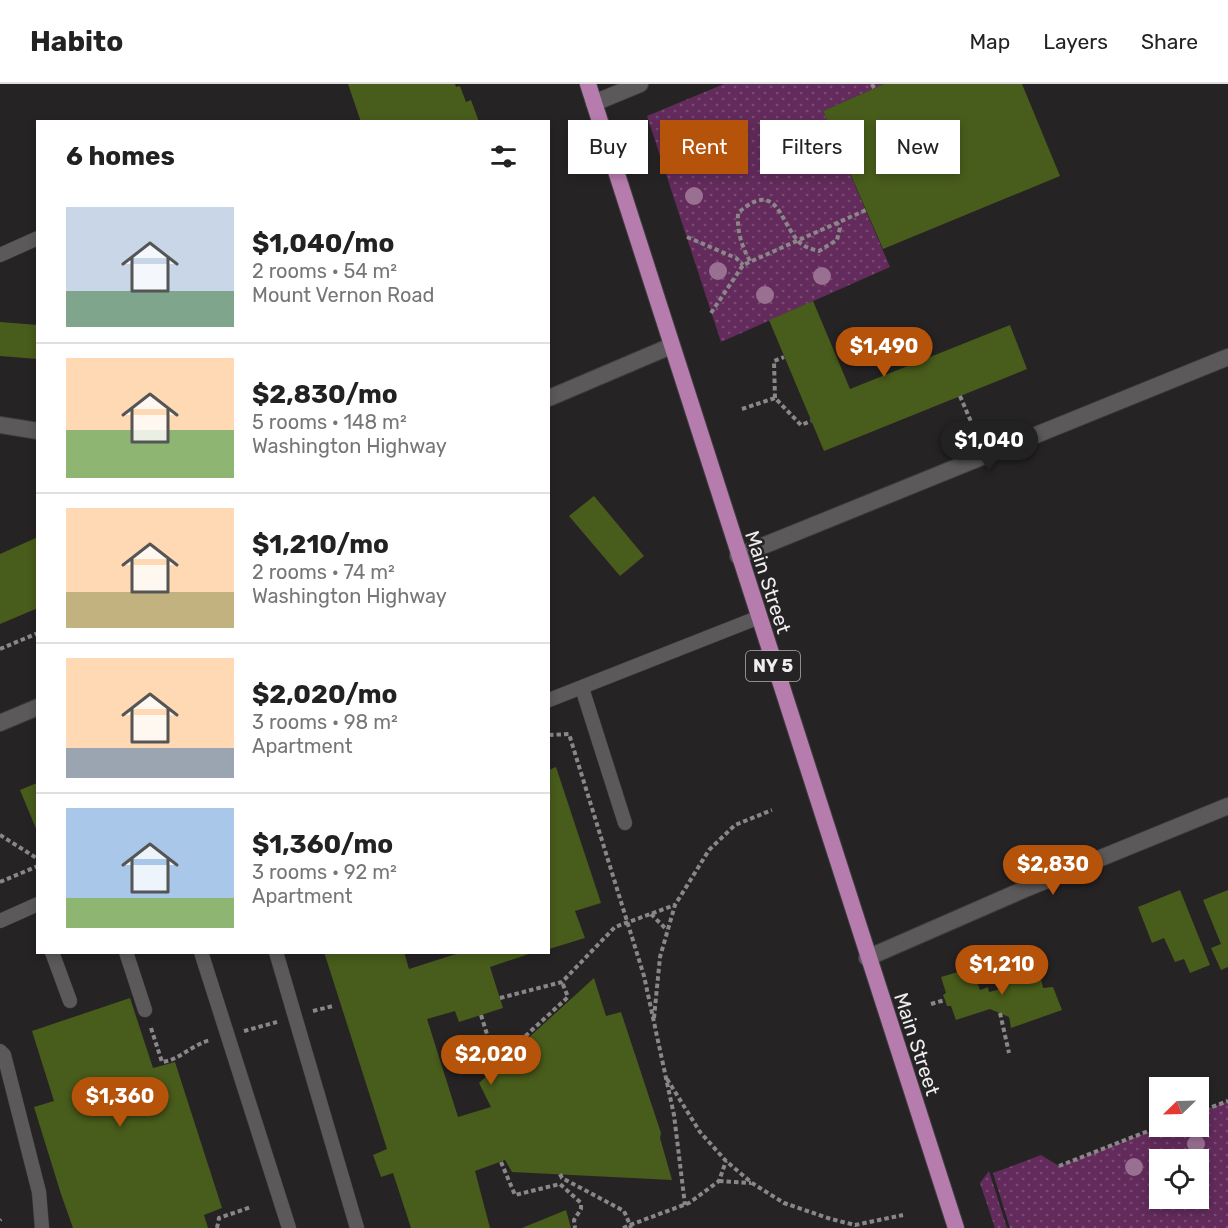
<!DOCTYPE html>
<html lang="en">
<head>
<meta charset="utf-8">
<style>
  :root { --surface:#fff; --page:#f6f6f6; --text:#222; --muted:#767676; --line:#e0e0e0; --accent:#b45309 }
  body { margin:0; font-family:Rubik,sans-serif; background:var(--page); color:var(--text); height:100vh; display:flex; flex-direction:column; font-size:22px; white-space:nowrap }
  * { box-sizing:border-box; margin:0 }
  p { font-size:20px; color:var(--muted) }
  .icon { flex:none; width:33px; height:33px; fill:none; stroke:currentColor; stroke-width:2; stroke-linecap:round; stroke-linejoin:round }
  .map { position:relative; flex:1; overflow:hidden }
  .side { position:absolute; left:36px; top:36px; width:514px; height:834px; display:flex; flex-direction:column; background:var(--surface); border-radius:0px; box-shadow:0 3px 9px #0003 }
  .side>* { flex:none }
  .banner { position:absolute; left:568px; top:36px; width:568px; height:54px; display:flex; gap:12px }
  .needle { width:39px; rotate:247deg }
  .tools { position:absolute; left:1149px; top:993px; display:grid; gap:12px }
  .tools a { display:grid; place-items:center; width:60px; height:60px; border-radius:0px; background:var(--surface); box-shadow:0 3px 9px #0003; font-size:30px }
  .price { position:absolute; translate:-50% -51px; padding:0 14px; border-radius:21px; background:var(--accent); color:#fff; font-size:20px; line-height:39px; filter:drop-shadow(0 2px 3px #0008) }
  .price::after { content:''; position:absolute; left:50%; top:36px; width:18px; height:14px; margin-left:-9px; background:inherit; clip-path:polygon(0 0,100% 0,50% 100%) }
  .price.active { background:#222; color:#fff }
  ul { padding:0; list-style:none }
  li { display:flex; align-items:center; gap:18px; height:150px; padding:0 30px }
  li+li { border-top:2px solid var(--line) }
  li span { display:grid; place-items:center; flex:none; width:168px; height:120px; border-radius:0px; color:#555 }
  li>.icon { margin-inline-start:auto }
  span .icon { width:72px; height:72px; fill:#fffc; stroke-width:1 }
  li b { font-size:26px }
  h2 { display:flex; justify-content:space-between; align-items:center; height:72px; padding:0 30px; font-size:26px }
  .pill { padding:0 21px; border-radius:0px; background:var(--surface); box-shadow:0 3px 9px #0003; font-size:21px; line-height:54px }
  .pill.active { background:var(--accent); color:#fff }
  header { display:flex; align-items:center; gap:36px; box-sizing:border-box; height:84px; padding:0 30px; background:var(--surface); border-bottom:2px solid var(--line) }
  header strong { font-size:28px }
  nav { display:flex; gap:33px; margin-inline-start:auto; font-size:21px }
  .map>svg:first-child { display:block }
  .green { fill:url(#green-dots); fill-rule:evenodd }
  .building { fill:#485c1b }
  .lines { fill:none; stroke-linecap:round; stroke-linejoin:round }
  .service-casing { stroke:#403e40; stroke-width:15 }
  .minor-casing { stroke:#403e40; stroke-width:18 }
  .primary-casing { stroke:#403e40; stroke-width:18 }
  .path { stroke:#8a8789; stroke-width:4; stroke-dasharray:4.5 3; stroke-linecap:butt }
  .service { stroke:#5c595b; stroke-width:14 }
  .minor { stroke:#5c595b; stroke-width:16 }
  .primary { stroke:#b77cae; stroke-width:16 }
  .tree { fill:#996f92 }
  .labels { text-anchor:middle; dominant-baseline:central; stroke-width:5; stroke-linejoin:round; paint-order:stroke }
  .shield { fill:#262325; stroke:#b3b0b2; stroke-width:1.5 }
  .shield-label { font-size:18px; font-weight:bold; fill:#efedef }
  .street-label { font-size:20px; fill:#efedef; stroke:#262325 }
</style>
</head>
<body>
<header>
<strong>Habito</strong>
<nav><a>Map</a><a>Layers</a><a>Share</a></nav>
</header>
<div class="map">
<svg width="1228" height="1144" viewBox="0 0 1228 1144">
  <defs>
    <pattern id="green-dots" width="8" height="8" patternUnits="userSpaceOnUse" patternTransform="scale(1.5)"><rect width="8" height="8" fill="#622b5b"/><path d="M2 2h.1M6 6h.1" fill="none" stroke="#794a73" stroke-width="1.8" stroke-linecap="round"/></pattern>
  </defs>
  <rect width="100%" height="100%" fill="#262325"/>
  <g class="green">
    <polygon points="724,0 884,0 823,27 890,183 721,258 647,32"/>
    <path d="M1228,1017V1144H1010L993,1089L1041,1071L1059,1082L1161,1043L1198,1042L1199,1028ZM1160,1076H1198V1114H1160Z"/>
    <polygon points="989,1087 1007,1144 995,1144 980,1099"/>
  </g>
  <g class="building">
    <polygon points="348,0 455,0 456,3 460,2 466,18 471,16 479,38 361,38"/>
    <polygon points="884,0 1022,0 1060,92 883,165 823,27"/>
    <polygon points="813,217 850,305 1010,241 1027,285 824,367 769,236"/>
    <polygon points="0,238 38,241 38,275 0,272"/>
    <polygon points="594,412 644,472 620,492 569,432"/>
    <polygon points="38,453 38,524 0,540 0,470"/>
    <polygon points="556,683 601,819 575,827 585,854 549,865 549,686"/>
    <polygon points="37,699 37,747 20,706"/>
    <polygon points="1180,806 1210,881 1190,889 1184,875 1175,878 1164,854 1152,859 1138,823"/>
    <polygon points="1228,806 1228,883 1221,886 1211,864 1221,860 1203,816"/>
    <polygon points="324,868 404,868 409,885 462,868 535,868 490,883 503,924 459,938 455,927 427,935 458,1033 491,1023 479,999 594,894 606,932 621,928 661,1049 660,1054 672,1096 512,1088 505,1076 475,1087 490,1144 411,1144 393,1089 381,1093 373,1071 387,1065"/>
    <polygon points="1038,880 1043,904 1053,903 1062,926 1011,944 1009,933 990,925 956,936 951,922 947,922 945,916 943,911 946,909 941,893 972,884 980,906 988,903 989,908 1001,905 998,896"/>
    <polygon points="130,914 153,984 175,978 222,1124 204,1131 208,1144 73,1144 61,1110 34,1023 54,1017 32,947"/>
    <polygon points="566,1126 571,1144 522,1144"/>
  </g>
  <g class="lines">
    <g class="service-casing">
      <g id="service">
        <polyline points="0,171 38,154"/>
        <polyline points="582,604 625,739"/>
        <polyline points="549,616 757,534"/>
        <polyline points="0,837 38,820"/>
        <polyline points="52,868 70,917"/>
        <polyline points="126,868 145,926"/>
        <polyline points="201,868 289,1144"/>
        <polyline points="276,868 357,1144"/>
        <polyline points="0,967 4,971 39,1108 42,1144"/>
      </g>
    </g>
    <g class="minor-casing">
      <g id="minor">
        <polyline points="594,19 640,0"/>
        <polyline points="549,314 671,262"/>
        <polyline points="0,341 38,347"/>
        <polyline points="738,472 1228,273"/>
        <polyline points="0,639 38,623"/>
        <polyline points="867,874 1025,805 1228,722"/>
      </g>
    </g>
    <g class="primary-casing">
      <polyline id="primary" points="588,0 956,1144"/>
    </g>
    <g class="path">
      <polyline points="872,0 874,4"/>
      <polyline points="687,153 736,174 743,181"/>
      <path d="M750,177C741,161 737,147 738,129C776,95 779,135 798,157C804,163 811,165 819,167L837,156L840,144L837,139"/>
      <polyline points="711,229 743,181 866,126"/>
      <polyline points="960,312 978,354"/>
      <polyline points="775,314 774,277 784,273"/>
      <polyline points="742,325 775,314 801,341 811,337"/>
      <polyline points="0,565 38,549"/>
      <polyline points="549,651 569,650 644,892 674,1031 685,1121"/>
      <polyline points="0,751 38,775"/>
      <polyline points="0,798 38,782"/>
      <polyline points="651,830 667,846"/>
      <polyline points="500,914 562,898 615,843 675,821"/>
      <polyline points="931,920 945,916"/>
      <polyline points="313,927 333,922"/>
      <polyline points="1000,929 1009,969"/>
      <polyline points="481,931 496,979 568,913 562,898"/>
      <polyline points="654,934 660,873 675,821 709,766 735,741 772,726"/>
      <path d="M151,944L162,978C180,976 192,960 211,956"/>
      <polyline points="244,947 277,938"/>
      <polyline points="667,995 700,1048 726,1077 752,1099 784,1119 831,1135 855,1141 903,1131"/>
      <polyline points="1198,1028 1228,1017"/>
      <polyline points="501,1078 515,1111 560,1100 581,1119 581,1125 574,1136 575,1144"/>
      <polyline points="1059,1082 1161,1042"/>
      <polyline points="560,1090 562,1094 624,1127 630,1141 689,1119 719,1097 726,1077"/>
      <polyline points="719,1097 751,1099"/>
      <polyline points="0,1136 1,1135"/>
      <polyline points="217,1144 219,1134 251,1123"/>
      <polyline points="623,1144 630,1141 631,1144"/>
    </g>
    <use href="#service" class="service"/>
    <use href="#minor" class="minor"/>
    <use href="#primary" class="primary"/>
  </g>
  <g class="tree">
    <circle cx="699" cy="52" r="9"/>
    <circle cx="679" cy="80" r="9"/>
    <circle cx="694" cy="112" r="9"/>
    <circle cx="718" cy="187" r="9"/>
    <circle cx="822" cy="192" r="9"/>
    <circle cx="765" cy="211" r="9"/>
    <circle cx="1196" cy="1060" r="9"/>
    <circle cx="1134" cy="1083" r="9"/>
  </g>
  <g class="labels">
    <rect class="shield" x="746" y="567" width="54" height="30" rx="4.5"/>
    <g class="shield-label">
      <text x="773" y="582">NY 5</text>
    </g>
    <g class="street-label">
      <text transform="translate(768 498) rotate(72)">Main Street</text>
      <text transform="translate(917 960) rotate(72)">Main Street</text>
    </g>
  </g>
</svg>
<div class="tools">
<a><svg class="needle" viewBox="-14 -14 28 28"><path d="M0-13l5 13h-10z" fill="#e53935"/><path d="M0 13l5-13h-10z" fill="#767676"/></svg></a>
<a><svg class="icon" aria-label="locate" viewBox="0 0 24 24"><circle cx="12" cy="12" r="6"/><path d="M12 2v4M12 18v4M2 12h4M18 12h4"/></svg></a>
</div>
<b class="price" style="left:884px;top:294px">$1,490</b>
<b class="price active" style="left:989px;top:388px">$1,040</b>
<b class="price" style="left:1053px;top:812px">$2,830</b>
<b class="price" style="left:1002px;top:912px">$1,210</b>
<b class="price" style="left:491px;top:1002px">$2,020</b>
<b class="price" style="left:120px;top:1044px">$1,360</b>
<div class="banner">
<a class="pill">Buy</a>
<a class="pill active">Rent</a>
<a class="pill">Filters</a>
<a class="pill">New</a>
</div>
<section class="side">
<h2>6 homes<svg class="icon" aria-label="filters" viewBox="0 0 24 24"><path d="M4 7h16M4 17h16"/><circle cx="9" cy="7" r="2"/><circle cx="15" cy="17" r="2"/></svg></h2>
<ul>
<li><span style="background:linear-gradient(#c9d6e8 70%,#7fa58c 0)"><svg class="icon" aria-label="home" viewBox="0 0 24 24"><path d="M3 11l9-7 9 7M6 9v11h12V9"/></svg></span><div><b>$1,040/mo</b><p>2 rooms · 54 m²</p><p>Mount Vernon Road</p></div></li>
<li><span style="background:linear-gradient(#ffd9b3 60%,#8fb573 0)"><svg class="icon" aria-label="home" viewBox="0 0 24 24"><path d="M3 11l9-7 9 7M6 9v11h12V9"/></svg></span><div><b>$2,830/mo</b><p>5 rooms · 148 m²</p><p>Washington Highway</p></div></li>
<li><span style="background:linear-gradient(#ffd9b3 70%,#c2b280 0)"><svg class="icon" aria-label="home" viewBox="0 0 24 24"><path d="M3 11l9-7 9 7M6 9v11h12V9"/></svg></span><div><b>$1,210/mo</b><p>2 rooms · 74 m²</p><p>Washington Highway</p></div></li>
<li><span style="background:linear-gradient(#ffd9b3 75%,#9aa5b1 0)"><svg class="icon" aria-label="home" viewBox="0 0 24 24"><path d="M3 11l9-7 9 7M6 9v11h12V9"/></svg></span><div><b>$2,020/mo</b><p>3 rooms · 98 m²</p><p>Apartment</p></div></li>
<li><span style="background:linear-gradient(#a9c7e8 75%,#8fb573 0)"><svg class="icon" aria-label="home" viewBox="0 0 24 24"><path d="M3 11l9-7 9 7M6 9v11h12V9"/></svg></span><div><b>$1,360/mo</b><p>3 rooms · 92 m²</p><p>Apartment</p></div></li>
</ul>
</section>
</div>
</body>
</html>
